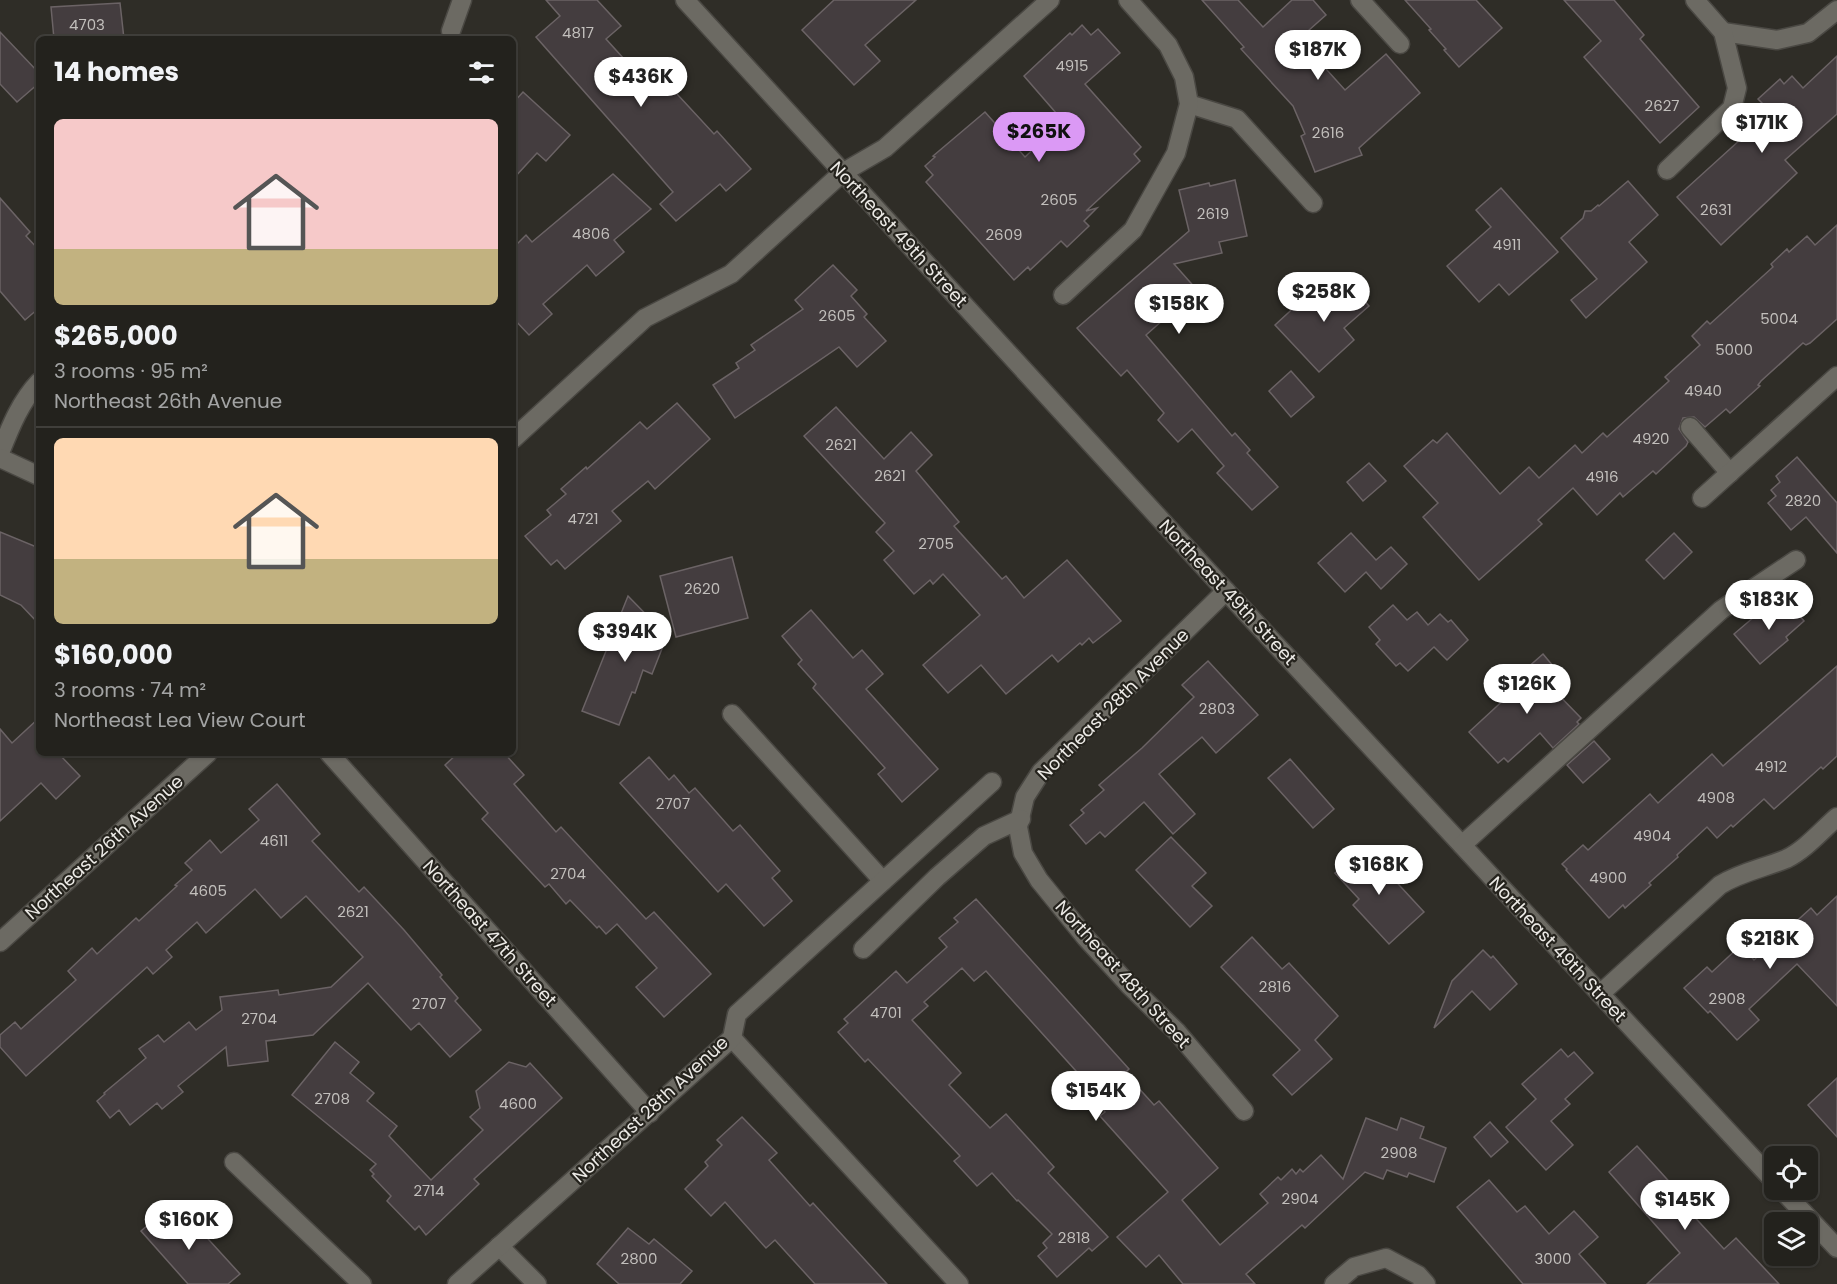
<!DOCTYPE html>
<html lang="en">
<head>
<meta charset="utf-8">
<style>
  :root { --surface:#23221d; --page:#2f2f2a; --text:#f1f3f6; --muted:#a3a4a4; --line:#403f3b; --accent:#db99f5 }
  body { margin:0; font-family:Poppins,sans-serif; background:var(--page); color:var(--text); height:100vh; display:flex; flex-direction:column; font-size:22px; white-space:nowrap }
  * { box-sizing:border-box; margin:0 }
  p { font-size:20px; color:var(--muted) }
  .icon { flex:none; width:33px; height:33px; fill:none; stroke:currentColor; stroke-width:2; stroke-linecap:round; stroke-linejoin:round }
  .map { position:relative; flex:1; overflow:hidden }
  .drawer { position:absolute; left:36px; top:36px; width:480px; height:720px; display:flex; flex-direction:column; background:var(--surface); border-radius:9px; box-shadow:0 2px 4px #0004,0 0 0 2px var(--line) }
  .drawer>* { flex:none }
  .controls { position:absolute; left:1764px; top:1146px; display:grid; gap:12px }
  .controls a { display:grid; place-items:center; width:54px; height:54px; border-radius:9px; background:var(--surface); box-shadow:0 2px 4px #0004,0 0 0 2px var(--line); font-size:30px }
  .price { position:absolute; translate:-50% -51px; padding:0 14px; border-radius:21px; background:#fff; color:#222; font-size:20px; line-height:39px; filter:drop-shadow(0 2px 3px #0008) }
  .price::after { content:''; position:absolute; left:50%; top:36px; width:18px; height:14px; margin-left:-9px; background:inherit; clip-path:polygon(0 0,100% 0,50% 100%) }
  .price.current { background:var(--accent); color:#111 }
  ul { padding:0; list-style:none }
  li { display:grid; align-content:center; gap:12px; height:318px; padding:0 18px }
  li+li { border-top:2px solid var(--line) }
  li span { display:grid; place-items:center; height:186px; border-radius:9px; color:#555 }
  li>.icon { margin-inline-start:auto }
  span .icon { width:108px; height:108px; fill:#fffc; stroke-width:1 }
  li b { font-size:26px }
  h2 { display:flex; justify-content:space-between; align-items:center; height:72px; padding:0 18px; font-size:26px }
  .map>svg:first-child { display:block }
  .building { fill:#443d3f; stroke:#6b6365; stroke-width:1.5 }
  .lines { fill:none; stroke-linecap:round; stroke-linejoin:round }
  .minor-casing { stroke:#4a4843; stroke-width:21 }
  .minor { stroke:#6c6a63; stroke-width:18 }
  .labels { text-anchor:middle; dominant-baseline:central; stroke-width:4.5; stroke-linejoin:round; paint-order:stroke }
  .number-label { font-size:15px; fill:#c2bfbc }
  .street-label { font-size:18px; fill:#eceae6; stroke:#25231d }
</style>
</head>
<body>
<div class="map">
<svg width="1837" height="1284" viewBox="0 0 1837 1284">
  <rect width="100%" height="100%" fill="#2f2d27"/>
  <g class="building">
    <polygon points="546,0 597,0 621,26 606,39 653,91 665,81 714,134 717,131 751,169 726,191 720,184 676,221 660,204 673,192 536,37 560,16"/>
    <polygon points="834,0 916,0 865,45 880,61 854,85 802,30"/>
    <polygon points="1202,0 1238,0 1263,27 1292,0 1313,0 1326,15 1299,39 1345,90 1386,54 1420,93 1359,148 1362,155 1315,172 1301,136 1305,134 1293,106 1241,49 1244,47"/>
    <polygon points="1405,0 1476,0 1502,28 1459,67 1444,50 1446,49 1429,30 1431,29"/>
    <polygon points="1564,0 1614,0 1644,35 1640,39 1699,107 1660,143 1584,57 1601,41"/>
    <polygon points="120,3 124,39 54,39 51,7"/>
    <polygon points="1082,25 1091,35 1098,29 1120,53 1085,84 1141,147 1134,154 1140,161 1086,211 1097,208 1084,221 1089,226 1067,247 1061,241 1030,270 1028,267 1014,280 926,182 933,175 925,166 935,157 933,156 985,112 1025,157 1063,121 1024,76 1070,33 1072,35"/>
    <polygon points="0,32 39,73 39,83 17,102 0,84"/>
    <polygon points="1837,56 1837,114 1785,160 1797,173 1721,245 1677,197 1741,139 1738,135 1768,109 1758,99 1780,79 1784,84 1792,76 1803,88"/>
    <polygon points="523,92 570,135 546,161 537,153 513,179 513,103"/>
    <polygon points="613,174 651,209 614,240 624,252 596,276 587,265 543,304 552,314 529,335 513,318 513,248 526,235 532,242"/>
    <polygon points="1235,180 1247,236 1219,242 1222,253 1174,264 1197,290 1146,335 1232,436 1235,433 1250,450 1247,453 1278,487 1252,510 1217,473 1224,466 1192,429 1178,442 1158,420 1164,413 1127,370 1121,376 1077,328 1189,231 1179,190 1209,183 1210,186"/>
    <polygon points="1628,181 1658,215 1629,242 1647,262 1586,318 1571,300 1597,279 1561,238 1583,218 1585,211 1591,211 1598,205 1599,206"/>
    <polygon points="1501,188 1558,252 1509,295 1499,284 1479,302 1447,266 1491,227 1476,210"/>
    <polygon points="0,198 30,232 26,236 39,250 39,308 25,320 0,291"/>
    <polygon points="1837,225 1837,319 1810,343 1806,345 1803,343 1761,381 1758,385 1760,386 1730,413 1726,409 1705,427 1694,417 1683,418 1679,429 1688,442 1686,446 1656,474 1653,471 1623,497 1620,493 1597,515 1573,488 1538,520 1542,524 1479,580 1423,517 1438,503 1404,466 1433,440 1437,443 1447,433 1500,494 1529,467 1539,478 1575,445 1582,453 1603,433 1607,437 1669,381 1665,377 1700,345 1692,336 1707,321 1710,324 1773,267 1771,264 1787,249 1789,252 1807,236 1815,245"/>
    <polygon points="833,265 857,290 851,296 867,314 864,317 886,341 857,367 839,347 735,418 713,385 739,368 736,363 755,350 751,345 803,309 795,300"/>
    <polygon points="1340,274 1369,306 1344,328 1354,340 1319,372 1275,325 1300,302 1304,306"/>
    <polygon points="1291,371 1314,397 1291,417 1269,391"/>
    <polygon points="677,403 710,439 655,489 648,481 612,511 621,521 565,569 557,560 551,565 525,536 551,515 547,510 566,494 561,489 586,467 587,469 640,422 647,429"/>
    <polygon points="836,407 884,459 911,432 932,455 916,471 959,522 954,526 1002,579 1006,576 1024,598 1067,560 1121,621 1093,643 1089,638 1082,645 1080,643 1058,662 1052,655 1006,694 981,665 948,693 923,665 980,615 943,574 933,584 930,580 914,594 884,560 894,551 876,532 885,523 804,436"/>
    <polygon points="1797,457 1837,503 1837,553 1806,517 1791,530 1768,503 1776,496 1771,490 1780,482 1776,476"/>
    <polygon points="1369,463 1386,481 1363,501 1347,482"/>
    <polygon points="0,532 39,548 39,624 21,605 0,595"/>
    <polygon points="1351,533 1376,560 1391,547 1407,564 1381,589 1366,572 1345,592 1318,563"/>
    <polygon points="1674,533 1692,552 1664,579 1646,560"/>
    <polygon points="732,557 748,618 676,637 660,576"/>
    <polygon points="628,596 667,636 652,674 643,670 635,693 632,692 619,725 582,711"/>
    <polygon points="1785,598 1804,621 1786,637 1788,640 1760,664 1734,634 1761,611 1765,616"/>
    <polygon points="1393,605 1407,620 1417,612 1428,625 1440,614 1448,622 1451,620 1468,640 1447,660 1434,647 1408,671 1400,663 1396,666 1376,644 1380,640 1369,627"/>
    <polygon points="811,610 853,658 862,650 883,674 866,689 938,769 902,802 878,774 885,768 813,688 816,684 798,664 802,660 782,636"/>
    <polygon points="1543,654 1558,672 1546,682 1581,718 1577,722 1579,724 1553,748 1540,733 1508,762 1504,758 1498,763 1469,732 1522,683 1517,677"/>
    <polygon points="1208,661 1258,715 1216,753 1202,737 1159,774 1195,814 1173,834 1144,802 1105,837 1100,832 1086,844 1070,825 1084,813 1081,810 1104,790 1099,785 1142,748 1194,697 1182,685"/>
    <polygon points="1837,666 1837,756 1823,769 1821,767 1774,809 1764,799 1733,827 1731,825 1717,838 1707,827 1677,855 1678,857 1649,883 1651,885 1625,908 1623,905 1609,918 1566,870 1567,869 1562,864 1583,845 1588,850 1650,794 1658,803 1712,754 1723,766"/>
    <polygon points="39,718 39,753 58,753 80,776 56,799 41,783 0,821 0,729 12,743"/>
    <polygon points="1594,741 1610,759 1583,783 1567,765"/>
    <polygon points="458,753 504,753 524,775 514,784 556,832 561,827 646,919 654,912 711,974 664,1017 636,987 657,968 617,924 606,934 599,926 597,928 570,900 566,904 549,884 545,887 507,846 482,819 488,813 445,765"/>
    <polygon points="649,757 669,780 674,775 689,793 695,788 733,831 740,825 780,871 772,878 792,901 764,926 726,884 718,892 620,783"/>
    <polygon points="1290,759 1334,809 1313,828 1268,778"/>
    <polygon points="277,784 320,834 312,841 359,892 364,887 404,930 442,975 440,977 458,998 455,1001 481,1030 450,1057 419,1023 411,1030 368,983 313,1035 266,1041 268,1061 228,1066 226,1047 178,1086 183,1092 162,1109 157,1103 130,1125 119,1110 110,1118 97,1101 105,1094 104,1093 146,1058 139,1049 158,1035 164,1042 189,1022 196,1030 222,1010 220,997 278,990 279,995 331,987 363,957 306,896 281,918 255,889 206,933 197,922 166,950 172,957 153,974 147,967 26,1076 0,1047 0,1035 15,1022 21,1029 76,980 68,971 92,948 97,954 136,918 139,921 177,886 175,885 192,870 185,863 210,840 221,853 259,820 249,809"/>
    <polygon points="1171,837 1206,873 1192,886 1212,906 1190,927 1136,870"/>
    <polygon points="1364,847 1424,912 1389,944 1353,905 1359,899 1335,873"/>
    <polygon points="1837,896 1837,1006 1797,964 1749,1009 1759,1020 1737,1040 1710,1011 1708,1013 1684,988 1707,967 1712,972 1741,945 1754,960 1811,908 1817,915"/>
    <polygon points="976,899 1129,1069 1125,1073 1154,1105 1159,1101 1218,1168 1182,1200 1220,1245 1268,1203 1260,1194 1278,1177 1281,1180 1292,1169 1296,1174 1300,1169 1303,1172 1321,1155 1343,1179 1366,1118 1397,1130 1401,1118 1424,1127 1420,1138 1446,1148 1434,1182 1409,1173 1407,1177 1387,1170 1383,1179 1365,1172 1305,1228 1302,1225 1246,1274 1255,1284 1183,1284 1159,1255 1146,1267 1117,1237 1168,1192 1100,1116 1105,1112 1090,1094 1094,1091 986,971 974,981 962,968 924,1002 928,1006 912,1020 961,1073 949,1085 990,1128 1006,1114 1054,1167 1048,1173 1108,1237 1092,1251 1089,1248 1057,1277 1038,1256 1047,1248 1043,1243 1052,1234 1018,1200 1017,1201 992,1173 977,1186 954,1161 960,1156 868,1059 865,1062 838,1032 848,1023 844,1019 896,971 907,983 947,947 939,938 958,922 954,918"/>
    <polygon points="1252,937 1282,969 1289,963 1338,1016 1315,1040 1332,1059 1292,1095 1273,1075 1300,1050 1221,967"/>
    <polygon points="1483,950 1491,958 1493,956 1517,984 1490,1010 1472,991 1434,1028 1452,981"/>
    <polygon points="335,1042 359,1062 350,1073 374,1093 367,1101 397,1126 389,1136 431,1180 483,1130 470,1117 480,1108 476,1091 509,1062 526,1067 530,1063 562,1098 474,1179 479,1184 426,1235 419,1226 415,1230 387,1201 391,1196 372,1176 374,1174 370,1170 376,1164 292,1095"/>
    <polygon points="1561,1049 1568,1057 1574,1052 1593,1073 1565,1099 1570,1104 1551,1121 1573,1145 1546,1170 1506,1127 1536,1099 1522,1084"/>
    <polygon points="1837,1078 1837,1137 1808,1105"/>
    <polygon points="742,1117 777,1153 769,1160 810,1206 813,1203 887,1284 815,1284 775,1240 766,1248 725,1202 711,1216 685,1189 708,1166 705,1162 722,1145 717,1140"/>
    <polygon points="1490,1122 1508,1142 1491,1157 1474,1137"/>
    <polygon points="1637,1146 1693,1208 1689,1211 1724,1249 1736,1238 1779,1284 1647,1284 1680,1253 1609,1172"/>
    <polygon points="1489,1180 1517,1212 1525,1206 1549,1234 1574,1211 1598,1237 1579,1254 1606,1284 1523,1284 1457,1207"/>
    <polygon points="170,1206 194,1233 199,1229 240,1274 228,1284 188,1284 141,1231"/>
    <polygon points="628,1228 649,1244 654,1239 692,1271 680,1284 619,1284 597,1264"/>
  </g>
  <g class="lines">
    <g class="minor-casing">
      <g id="minor">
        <polyline points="685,0 1226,591 1774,1181"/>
        <polyline points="1360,0 1400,44"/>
        <polyline points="451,31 462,0"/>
        <polyline points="1723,32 1777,40 1808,33 1837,10"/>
        <polyline points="1189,104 1237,119 1313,203"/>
        <polyline points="1667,170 1732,108 1737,88 1723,32 1695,0"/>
        <polyline points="1063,295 1133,230 1176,153 1189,104 1184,77 1168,45 1128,0"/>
        <polyline points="1690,427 1730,473"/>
        <polyline points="513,439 645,318 731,274 842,173 885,148 1050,0"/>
        <path d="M0,453C10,428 20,402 39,382"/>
        <polyline points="0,458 39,476"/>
        <polyline points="1702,498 1837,376"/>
        <polyline points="1226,591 1041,772 1025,797 1018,827 1023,853 1039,880 1086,938 1129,985 1177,1032 1244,1111"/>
        <polyline points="732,714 883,881"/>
        <polyline points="329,753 650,1113"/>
        <polyline points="1462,845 1721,610 1796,560"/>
        <polyline points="0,942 208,753"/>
        <polyline points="863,949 937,877 984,836 1021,819"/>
        <path d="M1600,994L1720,885C1741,872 1764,868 1786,859C1805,850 1821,831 1837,817"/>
        <polyline points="732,1038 959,1284"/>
        <polyline points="234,1162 362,1284"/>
        <polyline points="1782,1190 1837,1248"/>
        <polyline points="499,1246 537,1284"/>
        <polyline points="457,1284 732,1038 737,1014 992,782"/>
        <polyline points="1334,1284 1354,1267 1386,1258 1418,1275 1426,1284"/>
      </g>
    </g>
    <use href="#minor" class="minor"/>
  </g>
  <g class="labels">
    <g class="number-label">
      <text x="87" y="24">4703</text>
      <text x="578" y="32">4817</text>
      <text x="1072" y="65">4915</text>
      <text x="1662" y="105">2627</text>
      <text x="1328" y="132">2616</text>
      <text x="1059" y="199">2605</text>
      <text x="1716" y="209">2631</text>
      <text x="1213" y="213">2619</text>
      <text x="591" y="233">4806</text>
      <text x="1004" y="234">2609</text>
      <text x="1507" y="244">4911</text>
      <text x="837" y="315">2605</text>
      <text x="1779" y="318">5004</text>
      <text x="1734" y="349">5000</text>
      <text x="1703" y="390">4940</text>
      <text x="1651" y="438">4920</text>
      <text x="841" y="444">2621</text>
      <text x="890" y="475">2621</text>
      <text x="1602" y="476">4916</text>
      <text x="1803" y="500">2820</text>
      <text x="583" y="518">4721</text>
      <text x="936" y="543">2705</text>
      <text x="702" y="588">2620</text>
      <text x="1217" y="708">2803</text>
      <text x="1771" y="766">4912</text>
      <text x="1716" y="797">4908</text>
      <text x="673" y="803">2707</text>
      <text x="1652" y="835">4904</text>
      <text x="274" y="840">4611</text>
      <text x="568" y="873">2704</text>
      <text x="1608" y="877">4900</text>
      <text x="208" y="890">4605</text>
      <text x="353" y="911">2621</text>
      <text x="1275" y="986">2816</text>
      <text x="1727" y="998">2908</text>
      <text x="429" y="1003">2707</text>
      <text x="886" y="1012">4701</text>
      <text x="259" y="1018">2704</text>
      <text x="332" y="1098">2708</text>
      <text x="518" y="1103">4600</text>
      <text x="1399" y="1152">2908</text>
      <text x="429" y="1190">2714</text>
      <text x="1300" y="1198">2904</text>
      <text x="1074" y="1237">2818</text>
      <text x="639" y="1258">2800</text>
      <text x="1553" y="1258">3000</text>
    </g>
    <g class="street-label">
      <text transform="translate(899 234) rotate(47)">Northeast 49th Street</text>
      <text transform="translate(1228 592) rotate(47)">Northeast 49th Street</text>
      <text transform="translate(1113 704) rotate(-45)">Northeast 28th Avenue</text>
      <text transform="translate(104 847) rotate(-42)">Northeast 26th Avenue</text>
      <text transform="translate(490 933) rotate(48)">Northeast 47th Street</text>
      <text transform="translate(1558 949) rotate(47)">Northeast 49th Street</text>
      <text transform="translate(1123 974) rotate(48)">Northeast 48th Street</text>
      <text transform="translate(650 1109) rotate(-43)">Northeast 28th Avenue</text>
    </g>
  </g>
</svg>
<div class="controls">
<a><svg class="icon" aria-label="locate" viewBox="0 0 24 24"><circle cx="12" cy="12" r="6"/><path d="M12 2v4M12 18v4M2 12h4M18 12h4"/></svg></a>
<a><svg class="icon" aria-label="layers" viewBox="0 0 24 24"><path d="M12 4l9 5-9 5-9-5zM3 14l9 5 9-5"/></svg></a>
</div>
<b class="price" style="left:1318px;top:81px">$187K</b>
<b class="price" style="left:641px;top:108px">$436K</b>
<b class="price" style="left:1762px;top:154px">$171K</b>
<b class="price current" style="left:1039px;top:163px">$265K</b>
<b class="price" style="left:1324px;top:323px">$258K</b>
<b class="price" style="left:1179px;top:335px">$158K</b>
<b class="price" style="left:1769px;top:631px">$183K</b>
<b class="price" style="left:625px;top:663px">$394K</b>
<b class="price" style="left:1527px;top:715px">$126K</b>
<b class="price" style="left:1379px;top:896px">$168K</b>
<b class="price" style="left:1770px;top:970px">$218K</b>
<b class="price" style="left:1096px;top:1122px">$154K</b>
<b class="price" style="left:1685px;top:1231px">$145K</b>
<b class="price" style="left:189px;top:1251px">$160K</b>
<section class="drawer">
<h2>14 homes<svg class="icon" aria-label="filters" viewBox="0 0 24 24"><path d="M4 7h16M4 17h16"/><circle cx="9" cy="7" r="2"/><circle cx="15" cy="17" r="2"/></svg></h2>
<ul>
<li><span style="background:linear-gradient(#f6c9c9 70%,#c2b280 0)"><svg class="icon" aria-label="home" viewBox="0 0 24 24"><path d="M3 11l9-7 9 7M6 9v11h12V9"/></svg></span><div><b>$265,000</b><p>3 rooms · 95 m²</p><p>Northeast 26th Avenue</p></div></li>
<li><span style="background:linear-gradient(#ffd9b3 65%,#c2b280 0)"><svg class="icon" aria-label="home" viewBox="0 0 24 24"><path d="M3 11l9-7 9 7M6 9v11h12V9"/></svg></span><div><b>$160,000</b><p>3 rooms · 74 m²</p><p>Northeast Lea View Court</p></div></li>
</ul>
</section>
</div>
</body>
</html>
